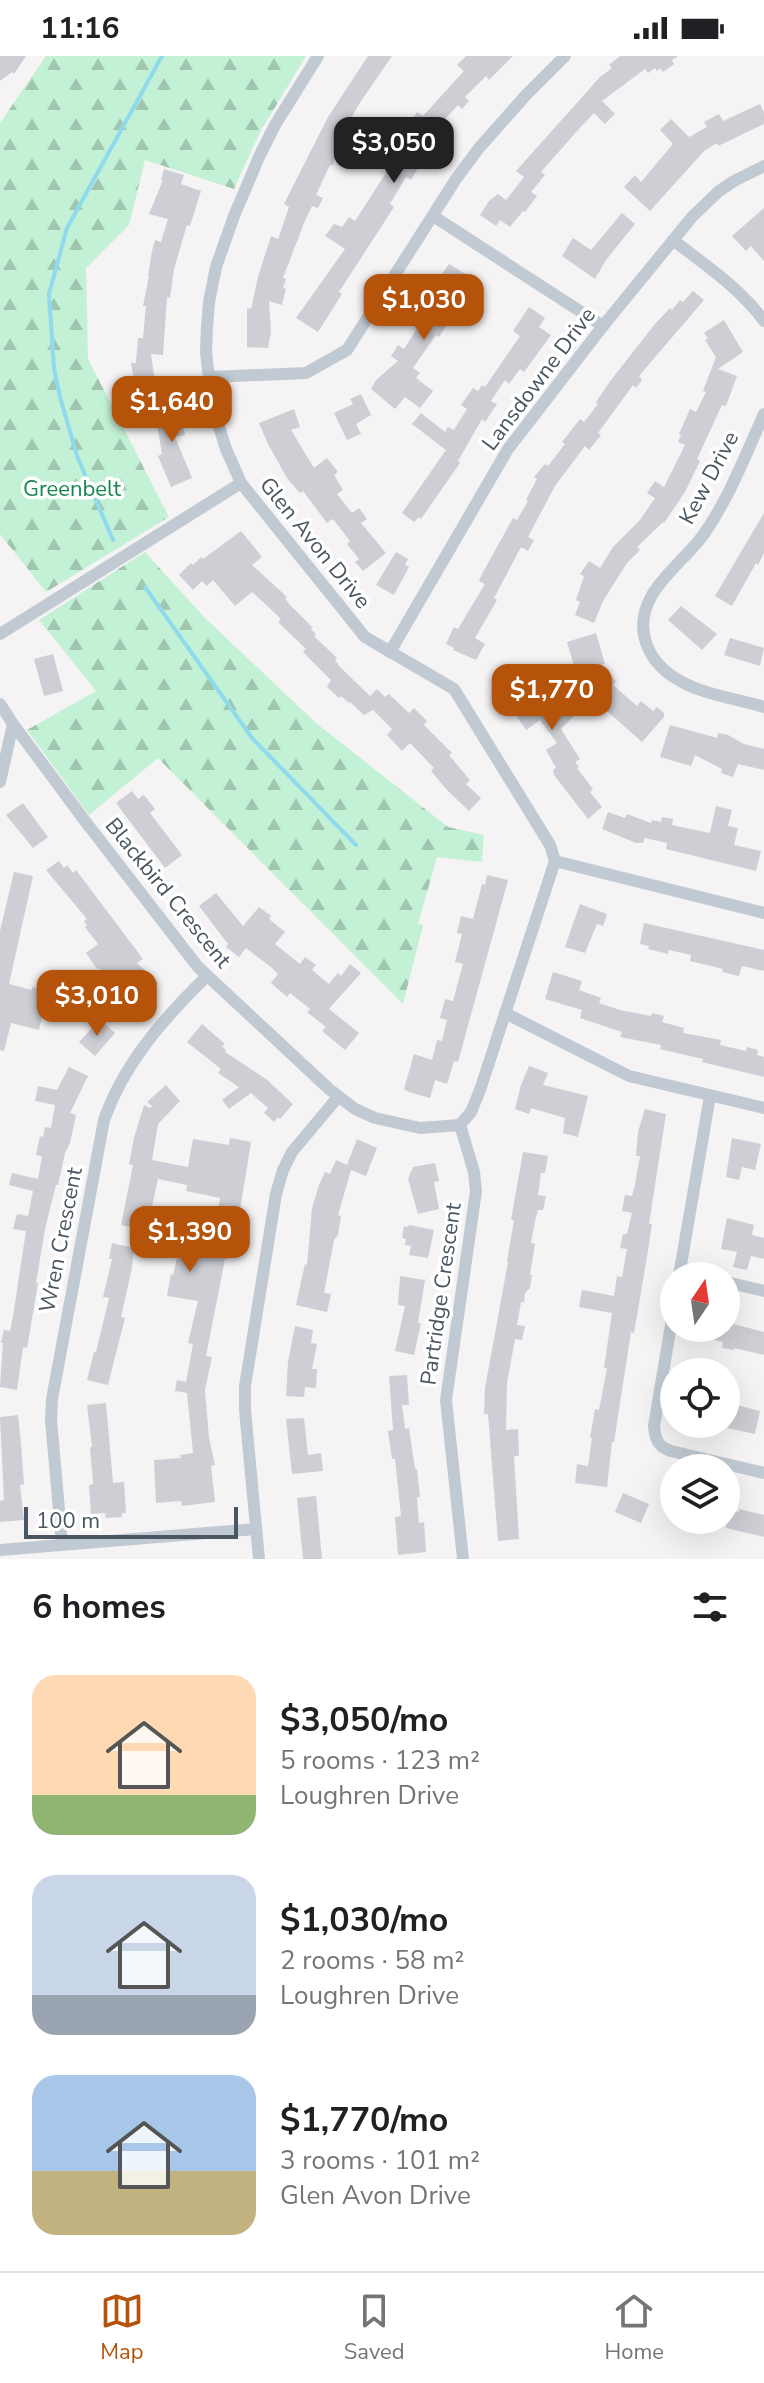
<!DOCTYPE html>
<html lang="en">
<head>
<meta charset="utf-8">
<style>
  :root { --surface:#fff; --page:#f2f2f2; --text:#202124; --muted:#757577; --line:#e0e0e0; --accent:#b45309 }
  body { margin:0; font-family:"Nunito Sans",sans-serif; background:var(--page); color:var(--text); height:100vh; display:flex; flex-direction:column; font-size:30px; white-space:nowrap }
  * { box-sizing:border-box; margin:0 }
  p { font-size:26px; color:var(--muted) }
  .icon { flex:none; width:44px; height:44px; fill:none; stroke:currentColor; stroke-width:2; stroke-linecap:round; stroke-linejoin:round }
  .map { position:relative; height:1503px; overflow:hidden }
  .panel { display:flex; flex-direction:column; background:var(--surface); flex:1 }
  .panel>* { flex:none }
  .needle { width:52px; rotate:13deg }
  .controls { position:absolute; left:660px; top:1206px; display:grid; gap:16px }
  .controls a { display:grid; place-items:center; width:80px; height:80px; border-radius:50%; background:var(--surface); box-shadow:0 8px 32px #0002; font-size:40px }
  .scale { position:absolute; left:24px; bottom:20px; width:214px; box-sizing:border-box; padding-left:8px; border:4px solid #4a5661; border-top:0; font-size:22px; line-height:28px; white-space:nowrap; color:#4a5661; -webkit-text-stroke:6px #fff; paint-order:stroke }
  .price { position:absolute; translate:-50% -68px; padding:0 18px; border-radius:16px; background:var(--accent); color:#fff; font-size:26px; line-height:52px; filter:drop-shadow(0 2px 4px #0008) }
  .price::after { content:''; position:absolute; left:50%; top:48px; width:24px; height:18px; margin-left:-12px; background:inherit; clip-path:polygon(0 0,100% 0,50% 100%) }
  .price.selected { background:#222; color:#fff }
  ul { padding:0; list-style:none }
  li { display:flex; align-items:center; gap:24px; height:200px; padding:0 32px }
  li span { display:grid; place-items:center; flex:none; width:224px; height:160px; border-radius:24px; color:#555 }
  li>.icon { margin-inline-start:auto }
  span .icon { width:96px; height:96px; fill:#fffc; stroke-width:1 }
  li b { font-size:34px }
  h2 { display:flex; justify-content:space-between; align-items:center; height:96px; padding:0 32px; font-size:34px }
  .status { display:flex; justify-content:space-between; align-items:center; height:56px; padding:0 40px; background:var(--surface); direction:ltr }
  .status svg { height:22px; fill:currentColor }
  .tabs { display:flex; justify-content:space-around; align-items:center; height:112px; border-top:2px solid var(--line); background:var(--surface); font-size:22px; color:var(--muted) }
  .tabs a { display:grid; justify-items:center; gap:4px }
  .tabs .selected { color:var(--accent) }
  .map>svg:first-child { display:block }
  .forest { fill:url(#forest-firs) }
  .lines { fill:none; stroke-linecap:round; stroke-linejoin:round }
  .stream { stroke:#90daee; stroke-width:4 }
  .building { fill:#cdcfd5 }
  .street { stroke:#c1cad2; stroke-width:12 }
  .labels { text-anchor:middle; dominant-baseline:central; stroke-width:7; stroke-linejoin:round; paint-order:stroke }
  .street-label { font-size:22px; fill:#4a5661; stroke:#fff }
  .park-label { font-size:22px; fill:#17864f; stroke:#fff }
</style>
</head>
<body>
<div class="status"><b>11:16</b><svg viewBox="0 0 49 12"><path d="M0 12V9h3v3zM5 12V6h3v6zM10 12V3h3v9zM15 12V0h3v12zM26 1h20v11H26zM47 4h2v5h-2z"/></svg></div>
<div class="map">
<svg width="764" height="1503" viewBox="0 0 764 1503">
  <defs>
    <pattern id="forest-firs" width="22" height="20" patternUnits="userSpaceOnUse" patternTransform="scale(2)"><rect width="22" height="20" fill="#c3f1d5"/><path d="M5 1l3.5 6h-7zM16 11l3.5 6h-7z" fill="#a0c6b0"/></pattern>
  </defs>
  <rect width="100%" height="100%" fill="#f5f3f3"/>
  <g class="forest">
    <polygon points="46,0 306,0 260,76 234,133 145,104 129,169 86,212 88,303 169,461 46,536 0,478 0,67"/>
    <polygon points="145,496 204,561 316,667 448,771 484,779 482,806 437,801 418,868 423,869 403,948 158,702 89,759 27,674 96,635 39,564"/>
  </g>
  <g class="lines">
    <g class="stream">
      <polyline points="113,484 77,400 60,341 54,312 49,238 67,172 162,0"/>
      <polyline points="145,531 252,682 356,789"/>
    </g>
  </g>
  <g class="building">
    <polygon points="0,0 26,0 14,18 12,16 0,25"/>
    <polygon points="368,0 392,0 359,48 352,61 356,64 332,110 330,109 316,139 323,142 318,152 312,150 304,167 283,222 286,223 283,232 286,233 282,249 269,245 271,276 268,292 247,291 247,252 251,253 258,221 271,180 278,183 289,151 284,148 328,61"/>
    <polygon points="466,0 513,0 489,24 486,20 465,41 469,45 462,53 458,49 438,71 447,79 427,109 422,105 411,124 406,121 390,148 394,151 339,236 342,238 318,276 296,262 345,193 325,180 334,168 342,171 349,161 355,165 402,92 397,89 417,56 423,60 464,15 457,9"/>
    <polygon points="620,0 678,0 672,4 674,8 663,16 660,12 657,15 655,12 648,17 645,13 602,45 615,58 605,68 594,57 578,74 541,116 545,119 531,136 537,140 525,156 523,155 510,171 500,164 496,170 480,159 489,145 498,138 506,144 524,121 516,115 600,21 612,12 609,9"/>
    <polygon points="760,48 764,57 764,68 718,90 717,87 704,95 650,155 624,131 635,119 641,126 673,88 660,74 671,63 689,81 707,71 704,66 719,58 723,65"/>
    <polygon points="164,113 184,119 181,128 201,135 190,170 187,169 174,213 170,242 167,241 163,299 151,298 158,345 138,347 131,307 136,307 138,282 143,282 146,250 143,250 149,220 148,220 152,195 155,184 161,186 168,163 149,158 163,124 161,124"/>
    <polygon points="764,152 764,205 751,190 746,195 732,180"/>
    <polygon points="622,157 635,168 606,204 595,223 562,200 573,182 591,194"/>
    <polygon points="449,208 467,219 466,222 478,230 469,245 464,242 439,281 436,279 413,312 420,317 416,322 433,335 420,352 405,341 395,353 371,333 376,324 398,305 391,300 398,289 404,293 416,274 419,276 434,253 429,250 441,233 438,231 440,227 437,225"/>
    <polygon points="693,235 704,244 639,320 642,324 636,332 633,329 598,377 601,379 589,394 585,390 555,430 528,481 534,484 528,495 521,491 494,542 497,544 475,582 485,588 476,604 453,594 454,592 446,588 454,571 458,573 485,528 479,525 482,518 513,462 517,464 528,445 526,444 537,423 534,421 545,408 548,410 565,388 562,386 580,363 584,366 598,348 596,346 611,324 655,268 670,252 672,254 680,244 683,246"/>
    <polygon points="529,251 545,262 539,271 551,279 524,316 520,313 509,328 505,324 491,345 497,348 485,366 482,363 458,405 460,407 421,463 419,461 414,466 402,457 446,394 412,368 421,357 445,376 448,371 454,374 467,353 461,349 473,332 478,335 482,329 485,331 520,280 513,275"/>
    <polygon points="724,264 743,296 718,313 737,320 726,350 722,349 697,403 700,405 685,436 664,467 663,466 637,491 640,494 627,507 603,545 594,567 575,559 580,546 576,544 584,520 580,518 589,505 600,512 613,491 640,464 655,442 647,437 655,425 664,431 685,389 678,386 681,379 679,378 690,353 696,356 706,336 703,335 716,301 705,284 708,282 704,277"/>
    <polygon points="361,338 371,359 356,368 361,378 347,384 334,357 353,348 350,343"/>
    <polygon points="171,347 172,351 179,350 185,379 175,381 192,422 171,431 158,400 162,398 154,351"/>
    <polygon points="294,353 300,371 291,374 314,412 327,402 338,416 334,419 343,434 337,438 352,457 359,452 367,463 361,467 386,497 363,515 355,506 359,503 347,488 350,485 333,463 327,467 303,435 300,437 287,422 267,386 259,367"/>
    <polygon points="764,457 764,497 758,509 756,507 732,550 715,540"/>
    <polygon points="241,475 262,501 252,509 287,541 285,542 290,549 313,572 311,573 316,578 314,580 337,602 335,604 339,610 370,640 377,633 385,641 389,638 409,657 414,652 427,665 424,669 452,697 449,699 470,724 466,728 481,742 469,755 446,733 431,715 434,712 410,687 402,695 387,679 392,673 373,654 364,659 350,646 349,647 341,640 339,642 327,631 331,624 303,596 306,593 278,566 281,563 261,544 252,536 235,550 213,524 207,530 202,525 193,534 179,519 191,507 193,509 201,501 203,503"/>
    <polygon points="396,496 408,503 405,509 409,511 394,539 376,529"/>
    <polygon points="681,550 717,578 702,594 668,564"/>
    <polygon points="596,577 605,608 576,616 567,586"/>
    <polygon points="730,582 764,592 760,610 724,599"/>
    <polygon points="53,598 63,635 44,640 34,603"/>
    <polygon points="524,609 534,618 528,624 543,638 556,629 576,653 576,658 561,673 580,703 575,706 579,711 577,712 593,733 590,736 602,751 588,763 554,719 553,714 556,712 546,694 557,687 540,664 526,674 517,661 520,658 509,645 513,641 498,625 512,612 516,617"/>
    <polygon points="608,618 616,625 613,629 637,650 641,645 653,655 657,651 664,657 664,661 642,686 598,647 601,643 592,636"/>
    <polygon points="670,669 717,682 718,677 728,679 744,688 764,693 764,714 738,708 733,721 721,717 722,713 695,699 691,710 660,701"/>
    <polygon points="132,735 138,743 144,739 155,753 150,757 182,799 165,812 116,747"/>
    <polygon points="23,747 48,781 33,792 6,759"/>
    <polygon points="716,750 732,754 728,770 738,772 734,789 761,795 756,815 666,793 667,787 645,782 643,787 636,787 602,773 608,756 625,762 627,758 651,767 652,764 661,766 662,761 673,763 672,769 710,777"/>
    <polygon points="59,805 64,812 67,809 73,817 76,814 143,903 137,907 158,927 129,957 118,947 123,942 99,912 97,913 86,897 98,888 85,871 87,869 84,865 87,863 46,814"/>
    <polygon points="14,816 33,820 9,928 32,934 32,931 48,934 39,974 11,967 4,995 0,994 0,875"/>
    <polygon points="487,819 508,824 458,1006 454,1005 447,1028 435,1024 430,1042 409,1036 404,1033 414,998 432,1004 437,984 442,985 447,964 440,962 445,943 453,945 463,908 455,906 462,878 457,877 461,860 473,863 482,828 485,829"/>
    <polygon points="216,837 243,870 259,851 271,860 269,863 285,876 275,888 300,908 305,901 316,909 312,914 329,928 338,917 341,920 350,908 361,917 329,953 359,977 345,994 322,975 326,971 307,956 310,953 290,937 287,941 271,927 278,918 272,912 246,892 239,901 226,891 228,888 199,850"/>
    <polygon points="580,848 607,858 603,870 597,868 585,897 565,891"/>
    <polygon points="644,867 764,894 764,915 742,910 739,920 722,916 723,913 690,905 691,899 669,894 668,898 648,893 649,890 640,888"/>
    <polygon points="553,916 582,925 579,934 601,942 599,947 620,954 651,960 652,957 664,960 662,966 684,972 683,977 721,984 720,989 746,995 747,991 758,994 757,999 764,1001 764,1021 702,1006 703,1003 660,993 661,989 620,981 622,976 580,962 582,954 545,943"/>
    <polygon points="100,964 115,977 95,1000 79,986"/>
    <polygon points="202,968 225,988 222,990 226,994 225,996 266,1023 293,1048 280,1063 278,1061 274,1066 264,1057 268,1052 251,1037 229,1053 222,1044 239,1031 218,1017 221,1013 187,986"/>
    <polygon points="529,1010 548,1017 543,1029 588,1040 578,1081 563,1077 565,1062 531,1052 529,1058 515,1053 521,1029"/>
    <polygon points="69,1011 88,1020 70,1057 76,1059 70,1087 65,1097 58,1129 56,1129 45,1173 36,1227 38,1227 33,1257 27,1292 23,1291 17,1334 0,1331 3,1287 1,1287 4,1274 10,1275 13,1260 26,1175 13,1173 17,1158 28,1160 33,1135 9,1129 12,1117 38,1123 42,1100 36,1099 40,1080 43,1081 45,1071 51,1072 55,1049 35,1045 38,1030 57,1034"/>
    <polygon points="166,1029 180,1045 158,1068 152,1104 188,1111 193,1083 229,1089 230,1082 251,1086 239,1160 236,1160 228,1203 225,1203 206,1300 212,1301 205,1334 209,1382 215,1409 211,1410 215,1446 182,1450 181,1445 156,1447 154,1404 181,1402 180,1399 193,1397 187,1337 175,1335 177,1324 186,1326 193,1288 188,1287 198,1245 167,1240 171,1218 173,1219 177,1202 198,1206 202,1185 176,1180 178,1170 154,1165 155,1155 161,1156 162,1150 176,1152 174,1159 216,1166 220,1142 186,1135 187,1129 158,1123 151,1155 145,1154 141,1173 121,1169 133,1109 129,1108 134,1082 144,1049 150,1052 152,1050 147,1046"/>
    <polygon points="645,1053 666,1058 649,1168 652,1168 648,1195 634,1277 631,1276 614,1386 612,1386 607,1431 575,1427 577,1408 588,1410 592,1382 590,1382 595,1353 599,1354 607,1312 604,1312 612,1257 579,1251 582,1234 614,1240 617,1220 622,1221 627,1193 620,1192 623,1178 627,1178 632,1157 622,1155 625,1139 632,1140 635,1128 640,1100 636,1100 638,1076"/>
    <polygon points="732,1082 761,1088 755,1114 742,1111 739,1124 726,1121"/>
    <polygon points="357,1083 377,1092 366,1120 351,1114 338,1159 341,1160 338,1179 334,1184 324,1237 331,1238 327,1256 296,1249 305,1208 307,1209 312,1152 319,1129 325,1116 330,1118 336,1104 347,1109"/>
    <polygon points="523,1096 548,1100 545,1117 541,1117 538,1139 546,1140 543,1154 538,1154 535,1165 531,1187 535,1188 530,1219 532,1219 530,1232 525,1237 524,1247 521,1246 517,1269 525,1270 522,1284 515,1283 507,1327 506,1374 518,1373 519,1400 514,1400 519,1483 498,1485 488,1358 484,1358 485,1332 508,1206 507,1205 514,1164 511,1164"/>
    <polygon points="435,1107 439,1125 434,1126 439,1153 418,1158 408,1123 413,1111"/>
    <polygon points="727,1162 754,1169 752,1179 764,1182 764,1203 751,1200 747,1214 733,1211 737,1196 721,1193"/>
    <polygon points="409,1169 434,1174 428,1202 409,1199 411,1190 405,1189 406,1183 402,1182 404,1170 408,1171"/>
    <polygon points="112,1187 134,1192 132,1212 121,1261 125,1262 108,1329 87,1324 94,1296 96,1296 109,1242 103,1241 112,1203 109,1203"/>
    <polygon points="400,1220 425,1224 418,1267 421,1267 414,1299 395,1295 405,1250 398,1249"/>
    <polygon points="726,1266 764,1276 764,1299 734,1292 734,1294 722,1292 723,1286 706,1282 708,1272 726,1272"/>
    <polygon points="295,1270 313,1274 311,1287 317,1288 312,1313 317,1313 316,1332 305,1331 304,1341 286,1340 288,1306"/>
    <polygon points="407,1319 409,1349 402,1349 405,1373 409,1372 415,1413 417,1413 420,1441 417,1441 419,1467 424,1466 426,1496 398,1499 395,1461 401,1460 395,1403 392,1403 388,1375 393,1374 389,1320"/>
    <polygon points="106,1347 113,1427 124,1426 126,1457 122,1457 122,1461 106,1462 105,1457 91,1458 89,1429 93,1428 90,1391 92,1391 87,1349"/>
    <polygon points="733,1348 760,1355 755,1378 727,1372"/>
    <polygon points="18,1359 21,1388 24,1428 20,1429 24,1464 0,1466 0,1445 4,1444 0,1361"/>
    <polygon points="304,1362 308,1399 321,1397 323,1415 292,1418 286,1363"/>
    <polygon points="623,1437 649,1448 641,1467 615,1456"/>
    <polygon points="316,1440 322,1503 303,1503 297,1442"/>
    <polygon points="739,1453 764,1459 764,1481 726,1472 726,1454 739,1456"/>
  </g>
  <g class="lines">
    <g class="street">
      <polyline points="318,0 275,69 259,101 234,160 216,211 209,246 207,271 206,296 212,349 226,393 241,427 365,581 454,633 550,789 555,805"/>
      <polyline points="433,160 603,270"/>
      <path d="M673,184C705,209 740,232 764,265"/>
      <polyline points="210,321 306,317 347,294 456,123 479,92 526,39 565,0"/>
      <path d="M764,358C746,398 729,442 704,478C688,500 665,517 652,539C632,574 648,608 682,626C706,639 738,643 764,651"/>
      <polyline points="0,578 241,427"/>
      <polyline points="390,596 508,393 603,270 692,161 719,135 734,125 764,110"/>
      <polyline points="0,648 13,668 85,765 198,911 329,1033 355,1053 375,1062 420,1072 460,1069"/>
      <polyline points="0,726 13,668"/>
      <polyline points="555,805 764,857"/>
      <polyline points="505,957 629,1020 764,1052"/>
      <polyline points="460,1069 474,1116 476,1135 446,1344 463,1503"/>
      <polyline points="460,1069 471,1056 480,1034 555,805"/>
      <polyline points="680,1216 699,1220"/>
      <polyline points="679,1220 710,1040"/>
      <polyline points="726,1226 764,1235"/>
      <path d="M674,1251L654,1370C655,1383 658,1391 671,1395L764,1417"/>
      <path d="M62,1488L51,1364L52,1343L104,1064C124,1007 164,962 207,920"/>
      <polyline points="0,1494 256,1473"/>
      <polyline points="259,1503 245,1354 245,1330 276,1138 283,1114 292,1096 338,1041"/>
    </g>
  </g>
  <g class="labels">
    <g class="street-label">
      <text transform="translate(539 323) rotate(-53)">Lansdowne Drive</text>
      <text transform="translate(709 422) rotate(-62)">Kew Drive</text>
      <text transform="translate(315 487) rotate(51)">Glen Avon Drive</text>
      <text transform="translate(168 837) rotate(51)">Blackbird Crescent</text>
      <text transform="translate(61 1184) rotate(-79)">Wren Crescent</text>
      <text transform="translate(441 1238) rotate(-82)">Partridge Crescent</text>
    </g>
    <g class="park-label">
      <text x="72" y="433">Greenbelt</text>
    </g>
  </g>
</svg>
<div class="controls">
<a><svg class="needle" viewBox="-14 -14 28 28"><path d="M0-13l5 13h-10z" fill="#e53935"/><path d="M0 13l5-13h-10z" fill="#757577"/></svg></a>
<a><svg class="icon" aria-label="locate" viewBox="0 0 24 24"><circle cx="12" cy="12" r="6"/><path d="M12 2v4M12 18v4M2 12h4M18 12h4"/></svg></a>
<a><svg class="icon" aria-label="layers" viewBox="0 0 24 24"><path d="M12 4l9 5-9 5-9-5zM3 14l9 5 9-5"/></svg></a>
</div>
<div class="scale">100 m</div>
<b class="price selected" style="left:394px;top:129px">$3,050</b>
<b class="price" style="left:424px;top:286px">$1,030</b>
<b class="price" style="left:172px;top:388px">$1,640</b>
<b class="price" style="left:552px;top:676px">$1,770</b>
<b class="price" style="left:97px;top:982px">$3,010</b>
<b class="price" style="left:190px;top:1218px">$1,390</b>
</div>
<section class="panel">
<h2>6 homes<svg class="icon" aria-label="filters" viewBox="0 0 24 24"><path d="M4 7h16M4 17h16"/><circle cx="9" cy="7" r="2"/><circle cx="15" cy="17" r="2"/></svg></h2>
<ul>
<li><span style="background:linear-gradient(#ffd9b3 75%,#8fb573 0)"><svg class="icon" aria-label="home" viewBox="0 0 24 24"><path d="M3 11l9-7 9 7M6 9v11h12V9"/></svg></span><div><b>$3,050/mo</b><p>5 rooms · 123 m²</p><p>Loughren Drive</p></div></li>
<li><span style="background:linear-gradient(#c9d6e8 75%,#9aa5b1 0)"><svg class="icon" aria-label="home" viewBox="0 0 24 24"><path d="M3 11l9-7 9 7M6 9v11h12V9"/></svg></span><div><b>$1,030/mo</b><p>2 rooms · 58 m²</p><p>Loughren Drive</p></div></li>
<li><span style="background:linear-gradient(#a9c7e8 60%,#c2b280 0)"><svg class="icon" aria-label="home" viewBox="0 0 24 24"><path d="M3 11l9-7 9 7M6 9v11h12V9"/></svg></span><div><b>$1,770/mo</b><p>3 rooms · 101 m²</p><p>Glen Avon Drive</p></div></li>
</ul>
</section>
<nav class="tabs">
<a class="selected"><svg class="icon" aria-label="map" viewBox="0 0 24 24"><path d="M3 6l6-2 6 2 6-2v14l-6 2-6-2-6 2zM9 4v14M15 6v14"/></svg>Map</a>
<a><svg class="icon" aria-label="saved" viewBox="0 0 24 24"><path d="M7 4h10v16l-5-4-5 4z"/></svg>Saved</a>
<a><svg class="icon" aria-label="home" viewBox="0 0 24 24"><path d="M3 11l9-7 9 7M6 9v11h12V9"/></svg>Home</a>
</nav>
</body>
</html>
